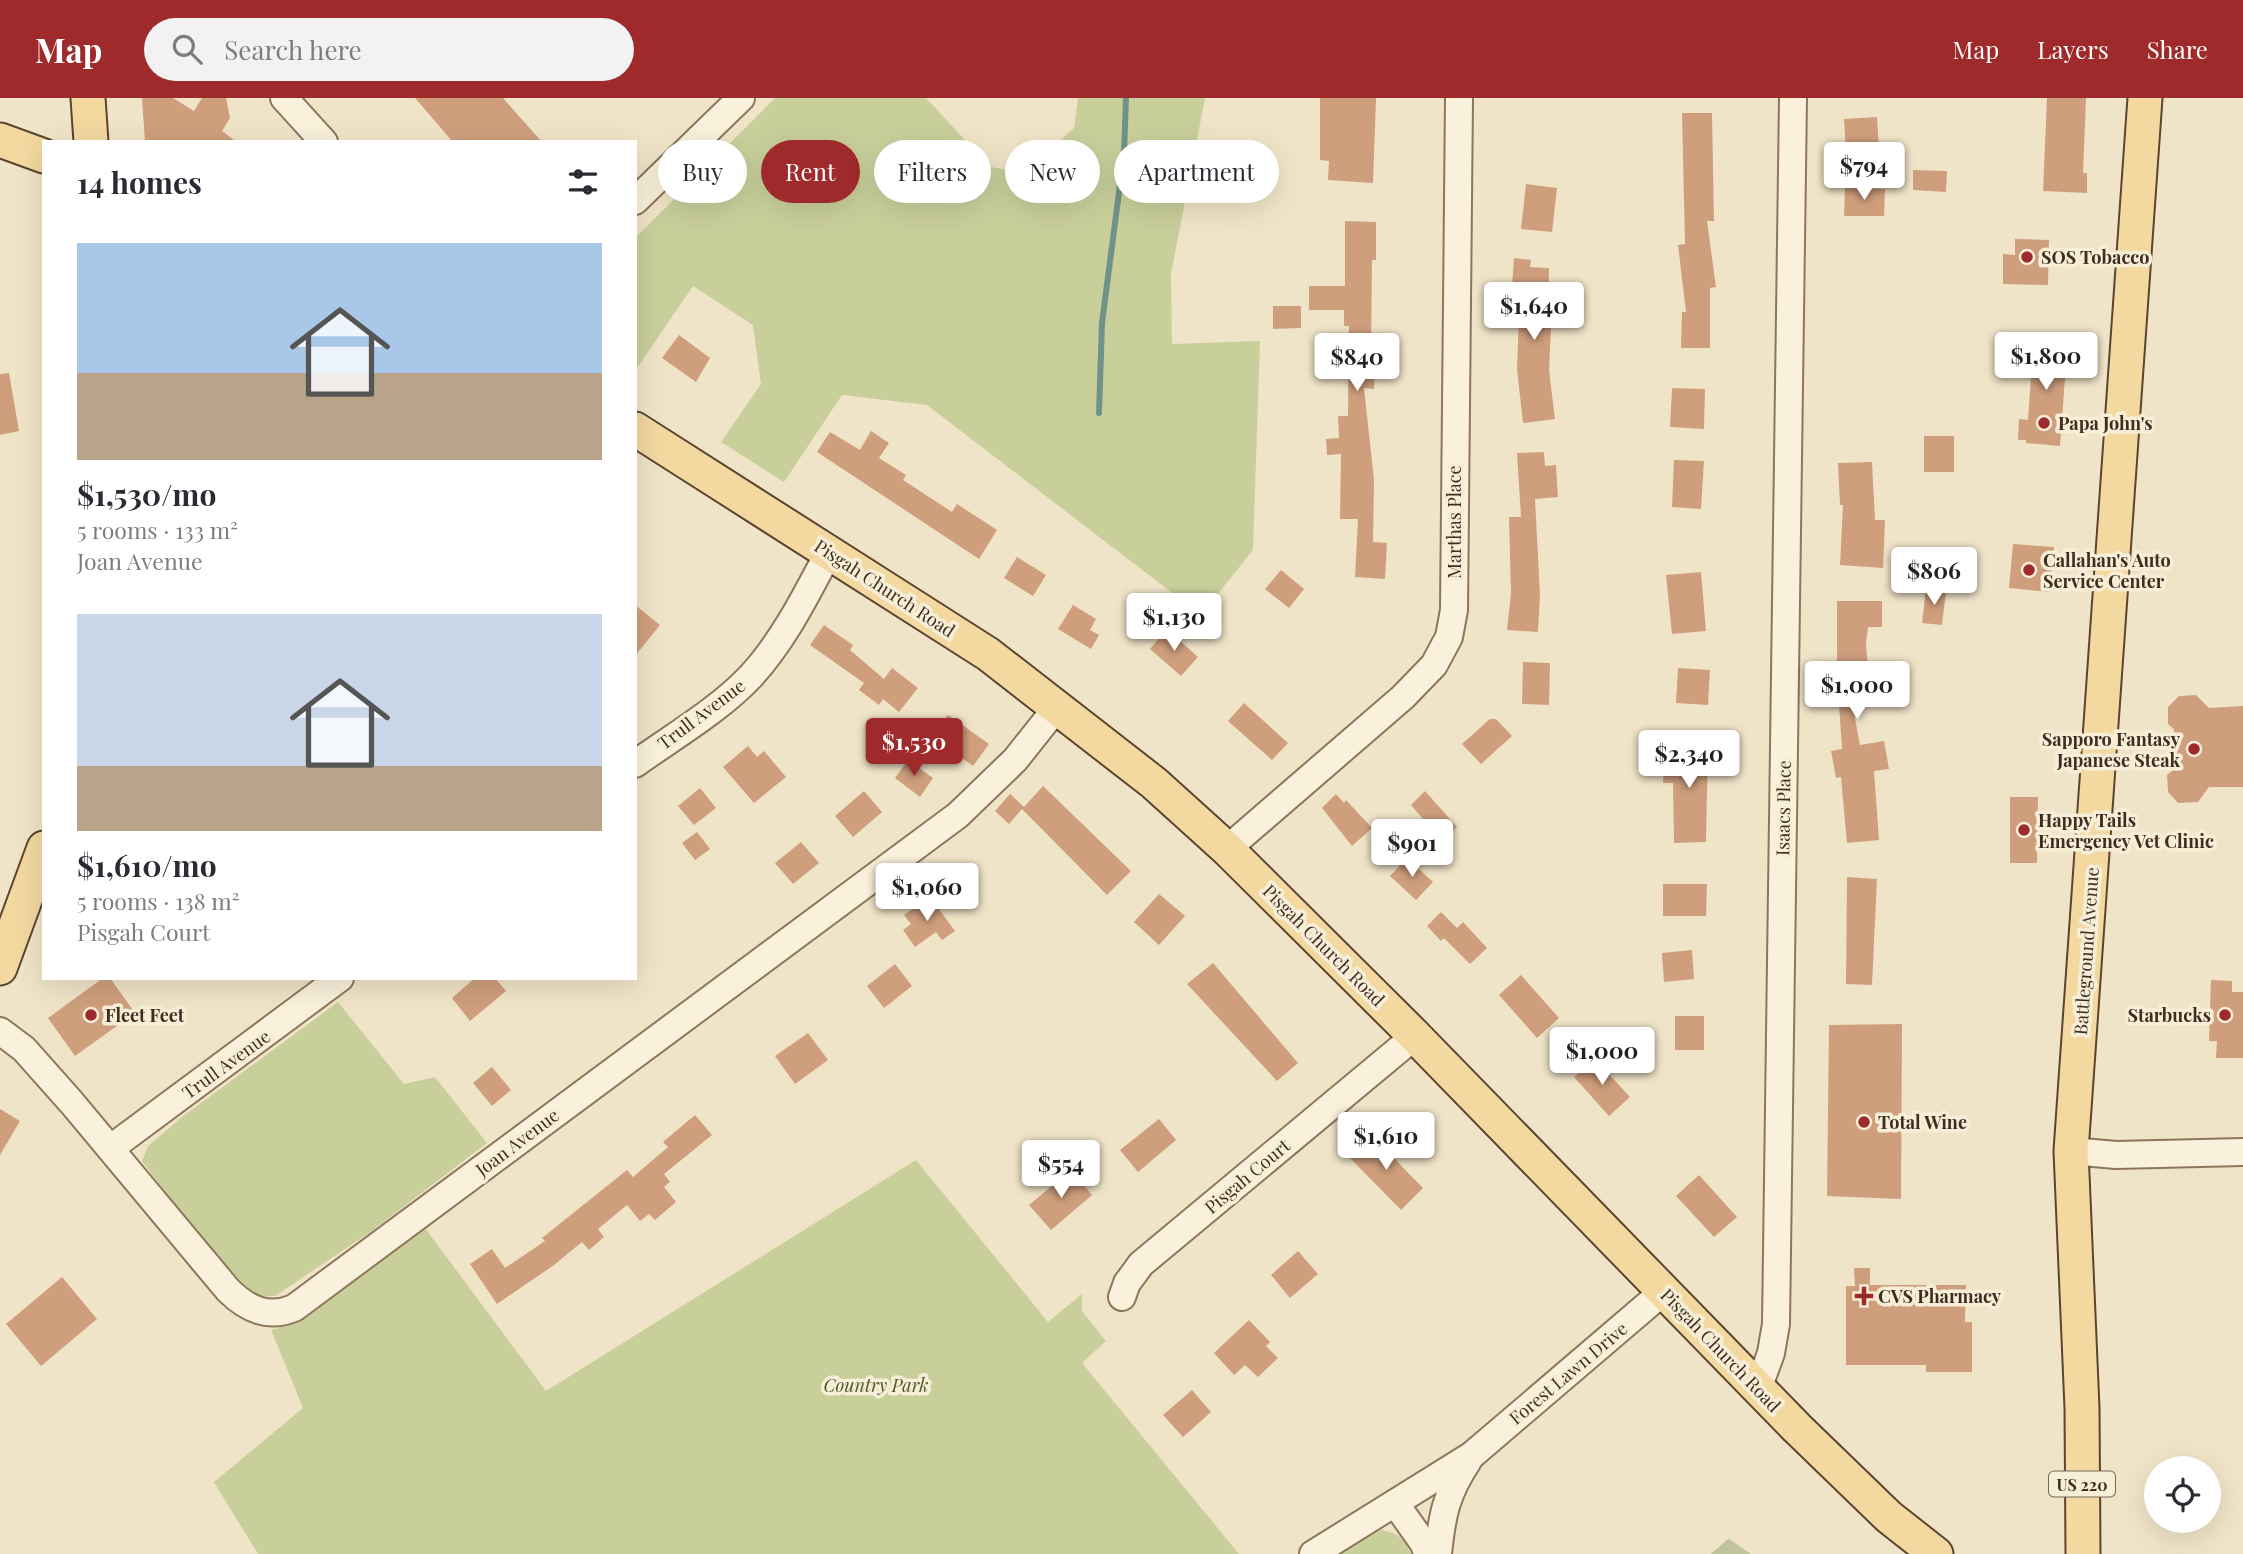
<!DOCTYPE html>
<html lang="en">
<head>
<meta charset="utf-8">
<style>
  :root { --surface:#fff; --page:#f2f2f3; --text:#2b2b33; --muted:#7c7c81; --accent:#9e2a2b }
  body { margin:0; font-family:"Playfair Display",serif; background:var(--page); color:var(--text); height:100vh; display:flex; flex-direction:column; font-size:26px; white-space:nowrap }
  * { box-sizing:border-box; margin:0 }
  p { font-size:23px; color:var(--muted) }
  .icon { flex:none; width:38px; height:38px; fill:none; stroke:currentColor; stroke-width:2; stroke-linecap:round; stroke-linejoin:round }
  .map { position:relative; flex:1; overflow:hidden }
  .side { position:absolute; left:42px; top:42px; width:595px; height:840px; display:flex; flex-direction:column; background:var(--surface); border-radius:0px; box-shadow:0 7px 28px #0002 }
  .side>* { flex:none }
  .top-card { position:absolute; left:658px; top:42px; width:665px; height:63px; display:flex; gap:14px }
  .buttons { position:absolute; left:2144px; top:1358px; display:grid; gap:14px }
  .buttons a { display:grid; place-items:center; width:77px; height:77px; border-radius:50%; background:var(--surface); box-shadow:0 7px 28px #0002; font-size:35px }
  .price { position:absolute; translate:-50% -60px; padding:0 16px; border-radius:7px; background:#fff; color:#222; font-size:23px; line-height:46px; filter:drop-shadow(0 2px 4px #0008) }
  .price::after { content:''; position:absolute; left:50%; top:42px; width:21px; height:16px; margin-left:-10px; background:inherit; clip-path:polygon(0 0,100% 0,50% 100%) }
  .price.current { background:var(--accent); color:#fff }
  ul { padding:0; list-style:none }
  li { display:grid; align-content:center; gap:14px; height:371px; padding:0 35px }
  li span { display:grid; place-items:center; height:217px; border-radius:0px; color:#555 }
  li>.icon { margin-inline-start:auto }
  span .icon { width:126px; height:126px; fill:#fffc; stroke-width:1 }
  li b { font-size:30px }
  h2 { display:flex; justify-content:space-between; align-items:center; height:84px; padding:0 35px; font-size:30px }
  .chip { padding:0 24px; border-radius:32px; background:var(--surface); box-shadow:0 7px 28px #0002; font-size:24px; line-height:63px }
  .chip.current { background:var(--accent); color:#fff }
  header { display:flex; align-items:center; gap:42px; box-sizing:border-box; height:98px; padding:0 35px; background:var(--accent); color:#fff }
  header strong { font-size:33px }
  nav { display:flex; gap:38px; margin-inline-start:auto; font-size:24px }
  .search { width:490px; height:63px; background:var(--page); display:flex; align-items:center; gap:18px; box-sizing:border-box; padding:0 24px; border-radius:38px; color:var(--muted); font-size:26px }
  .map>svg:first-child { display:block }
  .green { fill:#c9cf9b }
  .cemetery { fill:#bfc49a }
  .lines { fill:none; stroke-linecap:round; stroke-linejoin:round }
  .stream { stroke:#6f938a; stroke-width:6 }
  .building { fill:#cf9f7d }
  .minor-casing { stroke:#8d765c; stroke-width:30 }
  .major-casing { stroke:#5b4430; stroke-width:37 }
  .minor { stroke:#faf1dc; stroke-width:26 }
  .major { stroke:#f3d9a0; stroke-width:33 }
  .poi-dot { fill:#9e2a2b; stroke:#f7eed8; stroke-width:2.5 }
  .labels { text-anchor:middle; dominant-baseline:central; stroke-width:7; stroke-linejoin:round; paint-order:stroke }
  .shield { fill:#f7eed8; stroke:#756857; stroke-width:2 }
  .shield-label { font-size:16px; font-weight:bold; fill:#3d2e20 }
  .poi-label { font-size:18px; font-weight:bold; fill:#3d2e20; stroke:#f7eed8; text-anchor:start }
  .street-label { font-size:18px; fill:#3d2e20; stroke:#f7eed8 }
  .park-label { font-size:18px; font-style:italic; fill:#4d5a26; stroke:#f7eed8 }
</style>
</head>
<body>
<header>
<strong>Map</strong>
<div class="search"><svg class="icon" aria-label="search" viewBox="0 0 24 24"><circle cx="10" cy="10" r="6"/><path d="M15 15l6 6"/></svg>Search here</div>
<nav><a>Map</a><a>Layers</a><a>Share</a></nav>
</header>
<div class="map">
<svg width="2243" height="1456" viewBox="0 0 2243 1456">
  <rect width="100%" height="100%" fill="#f0e4c8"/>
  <g class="green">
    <polygon points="775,0 926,0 990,69 1025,74 1074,30 1078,0 1205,0 1171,176 1172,246 1260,243 1253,452 1201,517 927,307 842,297 784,384 721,344 761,286 753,227 693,188 635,273 635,140"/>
    <path d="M338,904L404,986L435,979L487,1045L372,1133L275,1198C270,1198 263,1199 259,1198C234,1189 162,1089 142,1063L148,1048L182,1019Z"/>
    <polygon points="916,1062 1048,1224 1082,1196 1082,1213 1106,1243 1082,1265 1239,1456 258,1456 214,1384 303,1310 271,1232 299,1224 425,1130 546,1293"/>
    <path d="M1381,1432C1398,1435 1404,1440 1411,1456H1337Z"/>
  </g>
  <polygon class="cemetery" points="1729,1440 1729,1441 1751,1456 1711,1456"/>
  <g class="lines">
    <polyline class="stream" points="1099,315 1102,225 1124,56 1126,0"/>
  </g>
  <g class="building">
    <polygon points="142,0 173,0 194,13 202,0 226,0 230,20 222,33 237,44 145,44"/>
    <polygon points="415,0 503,0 542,44 453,44"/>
    <polygon points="1320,0 1376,0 1373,85 1328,82 1329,63 1320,62"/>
    <polygon points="2047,0 2086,0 2083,75 2087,75 2087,95 2043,93"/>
    <polygon points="1682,15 1712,15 1714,123 1707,123 1716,189 1710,190 1710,250 1681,250 1682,214 1686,214 1678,147 1685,146"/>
    <polygon points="1877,19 1879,52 1846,54 1844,21"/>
    <polygon points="1913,72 1947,73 1946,94 1913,92"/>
    <polygon points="1526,86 1557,90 1552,134 1521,131"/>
    <polygon points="1845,90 1885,91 1884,118 1844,118"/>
    <polygon points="1345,123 1376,124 1376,162 1372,162 1371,252 1376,252 1374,291 1364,290 1374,382 1373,444 1387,445 1385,481 1355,479 1358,421 1340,421 1341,356 1327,357 1326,341 1339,340 1338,318 1348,318 1349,228 1344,228 1344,212 1309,212 1309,188 1345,188"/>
    <polygon points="2015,141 2049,142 2048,187 2003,186 2003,156 2015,157"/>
    <polygon points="1514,160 1531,162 1530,169 1549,170 1548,210 1552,210 1549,272 1555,321 1523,325 1517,271 1520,190 1512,189"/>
    <polygon points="1273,208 1301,208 1301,230 1273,231"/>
    <polygon points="679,237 710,260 696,284 662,260"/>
    <polygon points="2034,237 2068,239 2060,348 2026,345 2026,342 2018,342 2019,321 2028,322"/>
    <polygon points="9,275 19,333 0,337 0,276"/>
    <polygon points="1672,290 1705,291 1704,331 1670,329"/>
    <polygon points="871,333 889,345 879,360 906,377 903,382 952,414 957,406 997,432 979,461 817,354 830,334 860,352"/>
    <rect x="1924" y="338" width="30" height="36"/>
    <polygon points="1544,354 1545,368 1556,367 1558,399 1535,401 1540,497 1538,534 1507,532 1511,495 1509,419 1521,419 1517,355"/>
    <polygon points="1674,362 1704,363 1701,411 1672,409"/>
    <polygon points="1872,364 1875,422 1885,422 1883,470 1840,467 1843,407 1840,407 1838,365"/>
    <polygon points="2013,446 2054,449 2050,494 2009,490"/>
    <polygon points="1017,459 1046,477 1033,498 1004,480"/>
    <polygon points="1281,472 1304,491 1289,510 1265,491"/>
    <polygon points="1701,474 1706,533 1672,536 1666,477"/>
    <polygon points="1926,491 1946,493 1942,527 1922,525"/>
    <polygon points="1837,503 1882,503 1882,529 1868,529 1866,545 1871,608 1853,610 1860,647 1884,643 1889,671 1874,673 1879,742 1847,745 1841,679 1836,680 1831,653 1842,651 1837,574"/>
    <polygon points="635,507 660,527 635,558"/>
    <polygon points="1073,507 1096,521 1090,532 1099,537 1091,551 1058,531"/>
    <polygon points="824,527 853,547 850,552 884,581 892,570 918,590 899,614 883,601 879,607 859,592 864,585 810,547"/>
    <polygon points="1167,531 1198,559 1181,578 1150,551"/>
    <polygon points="1523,564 1550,565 1549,607 1522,606"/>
    <polygon points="1678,570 1710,572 1708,607 1676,605"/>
    <polygon points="2196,597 2209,610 2243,608 2243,689 2209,689 2198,704 2178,705 2168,694 2167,677 2173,672 2174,631 2168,626 2168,609 2179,598"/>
    <polygon points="1244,605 1288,645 1272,662 1228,623"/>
    <polygon points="948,617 989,646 973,668 932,638"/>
    <polygon points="1490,621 1496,621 1512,638 1481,666 1462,646"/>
    <polygon points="1677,643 1708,645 1706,744 1674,745 1673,685 1663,685 1665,656 1676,657"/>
    <polygon points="748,648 757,659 764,653 786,679 754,705 723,669"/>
    <polygon points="908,662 933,680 920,699 895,680"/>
    <polygon points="1043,688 1131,773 1107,797 1022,711 1009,726 995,713 1010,696 1024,709"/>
    <polygon points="700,690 716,710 694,727 678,708"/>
    <polygon points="864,693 882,714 853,739 835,718"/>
    <polygon points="1425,693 1457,729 1442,743 1411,707"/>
    <polygon points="1336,696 1344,705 1346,702 1372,730 1352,748 1322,710"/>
    <polygon points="2010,699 2038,699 2037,765 2010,765"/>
    <polygon points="697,734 710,751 695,762 682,745"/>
    <polygon points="801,744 819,765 793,786 775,765"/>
    <polygon points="1407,760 1433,784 1416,802 1390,778"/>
    <polygon points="1847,779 1877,781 1872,887 1846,886"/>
    <polygon points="1663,786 1707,786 1706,818 1663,818"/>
    <polygon points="1159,796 1185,818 1159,847 1134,824"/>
    <polygon points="930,799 955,833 942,842 936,834 915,849 903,832 911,826 904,817"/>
    <polygon points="1441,814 1457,830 1463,824 1487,850 1470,866 1444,840 1441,843 1427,828"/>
    <polygon points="1692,852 1694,881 1664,884 1662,855"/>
    <polygon points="1213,865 1298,965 1277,983 1187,886"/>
    <polygon points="895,866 912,888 884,910 867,888"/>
    <polygon points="1521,877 1559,920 1537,940 1499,897"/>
    <polygon points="103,880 110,880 135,915 75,958 48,920"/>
    <polygon points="475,880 495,880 506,893 470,923 452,900"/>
    <polygon points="2211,882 2232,883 2232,894 2243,894 2243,960 2216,960 2217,943 2209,943"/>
    <rect x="1675" y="918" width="29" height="34"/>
    <polygon points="1902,926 1901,1101 1827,1098 1829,927"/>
    <polygon points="808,935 828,962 795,986 775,958"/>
    <polygon points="1595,961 1630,999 1609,1018 1574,979"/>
    <polygon points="492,969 511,992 492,1008 473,985"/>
    <polygon points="0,1011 20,1023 0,1057"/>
    <polygon points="695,1017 712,1037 664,1076 670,1084 664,1089 676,1104 655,1122 649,1116 640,1123 627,1107 598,1131 604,1139 589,1152 582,1144 554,1167 497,1206 470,1166 492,1151 505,1170 545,1143 542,1140 627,1072 633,1079 668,1049 663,1044"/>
    <polygon points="1159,1021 1176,1042 1138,1074 1120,1052"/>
    <polygon points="1371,1037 1423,1090 1401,1112 1349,1059"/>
    <polygon points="1071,1072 1092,1097 1051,1132 1029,1107"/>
    <polygon points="1699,1077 1737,1119 1714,1139 1676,1098"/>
    <polygon points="1298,1153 1318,1176 1290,1200 1271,1177"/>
    <polygon points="1854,1170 1870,1170 1870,1187 1966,1187 1965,1224 1972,1224 1972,1274 1926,1274 1926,1267 1846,1267 1846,1188 1855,1188"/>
    <polygon points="62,1179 97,1221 41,1268 6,1226"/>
    <polygon points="1249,1222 1270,1244 1266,1248 1278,1260 1258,1279 1245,1267 1234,1277 1214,1255"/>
    <polygon points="1192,1292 1211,1314 1183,1339 1163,1317"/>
  </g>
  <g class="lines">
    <g class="minor-casing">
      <g id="minor">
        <polyline points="284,0 324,44"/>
        <polyline points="635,103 741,0"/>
        <path d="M635,666C674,638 719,612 751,578C784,542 806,497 829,454"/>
        <polyline points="1227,751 1403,599 1434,567 1449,539 1454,512 1459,0"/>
        <path d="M0,933L24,951L72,1005L228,1192C247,1211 268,1221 294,1210L958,717L1015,662L1058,608"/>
        <polyline points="111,1050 340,880"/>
        <polyline points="2071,1053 2116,1057 2243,1054"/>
        <polyline points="1122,1199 1127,1185 1141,1166 1415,938"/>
        <polyline points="1758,1291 1771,1255 1776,1226 1793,0"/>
        <polyline points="1395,1405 1424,1446 1427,1456"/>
        <polyline points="1313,1456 1472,1357 1664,1193"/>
        <path d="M1438,1456C1442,1417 1446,1396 1468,1363"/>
      </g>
    </g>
    <g class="major-casing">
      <g id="major">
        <polyline points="88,0 91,44"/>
        <polyline points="0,42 44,58"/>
        <polyline points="635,331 988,556 1154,685 1227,751 1415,938 1797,1330 1889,1419 1936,1456"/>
        <polyline points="0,870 44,750"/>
        <polyline points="2083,1456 2082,1310 2071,1053 2145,0"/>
      </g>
    </g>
    <use href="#minor" class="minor"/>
    <use href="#major" class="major"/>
  </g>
  <g class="poi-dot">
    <circle cx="2027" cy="159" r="7"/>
    <circle cx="2044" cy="325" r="7"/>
    <circle cx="2029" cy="472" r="7"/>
    <circle cx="2194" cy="651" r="7"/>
    <circle cx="2024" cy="732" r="7"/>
    <circle cx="91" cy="917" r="7"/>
    <circle cx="2225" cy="917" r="7"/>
    <circle cx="1864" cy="1024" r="7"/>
    <path d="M1860.5 1187.5h7v7h7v7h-7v7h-7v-7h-7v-7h7z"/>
  </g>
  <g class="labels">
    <rect class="shield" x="2049" y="1373.5" width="66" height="25" rx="5"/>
    <g class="shield-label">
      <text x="2082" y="1386">US 220</text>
    </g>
    <g class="poi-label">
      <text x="2041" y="159">SOS Tobacco</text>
      <text x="2058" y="325">Papa John's</text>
      <text x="2043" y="462">Callahan's Auto<tspan x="2043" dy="21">Service Center</tspan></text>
      <text x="2180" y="641" text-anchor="end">Sapporo Fantasy<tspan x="2180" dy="21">Japanese Steak</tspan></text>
      <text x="2038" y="722">Happy Tails<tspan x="2038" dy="21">Emergency Vet Clinic</tspan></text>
      <text x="105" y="917">Fleet Feet</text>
      <text x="2211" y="917" text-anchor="end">Starbucks</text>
      <text x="1878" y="1024">Total Wine</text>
      <text x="1878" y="1198">CVS Pharmacy</text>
    </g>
    <g class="street-label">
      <text transform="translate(1454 424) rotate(-90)">Marthas Place</text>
      <text transform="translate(885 490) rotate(33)">Pisgah Church Road</text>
      <text transform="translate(701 616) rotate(-37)">Trull Avenue</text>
      <text transform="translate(1783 710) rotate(-89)">Isaacs Place</text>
      <text transform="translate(1324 847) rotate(45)">Pisgah Church Road</text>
      <text transform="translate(2086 853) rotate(-86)">Battleground Avenue</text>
      <text transform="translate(226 966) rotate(-36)">Trull Avenue</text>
      <text transform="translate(517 1044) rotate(-37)">Joan Avenue</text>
      <text transform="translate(1247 1078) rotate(-40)">Pisgah Court</text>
      <text transform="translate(1721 1252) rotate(46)">Pisgah Church Road</text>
      <text transform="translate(1568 1275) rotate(-40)">Forest Lawn Drive</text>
    </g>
    <g class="park-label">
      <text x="876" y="1287">Country Park</text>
    </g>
  </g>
</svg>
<div class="buttons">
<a><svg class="icon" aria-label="locate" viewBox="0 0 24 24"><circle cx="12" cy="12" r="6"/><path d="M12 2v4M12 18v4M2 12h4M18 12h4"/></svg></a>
</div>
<b class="price" style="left:1864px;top:104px">$794</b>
<b class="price" style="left:1534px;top:244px">$1,640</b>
<b class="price" style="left:2046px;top:294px">$1,800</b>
<b class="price" style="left:1357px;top:295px">$840</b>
<b class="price" style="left:1934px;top:509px">$806</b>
<b class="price" style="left:1174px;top:555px">$1,130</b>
<b class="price" style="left:1857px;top:623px">$1,000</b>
<b class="price current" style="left:914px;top:680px">$1,530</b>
<b class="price" style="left:1689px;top:692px">$2,340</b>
<b class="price" style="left:1412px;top:781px">$901</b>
<b class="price" style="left:927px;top:825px">$1,060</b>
<b class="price" style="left:1602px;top:989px">$1,000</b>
<b class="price" style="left:1386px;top:1074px">$1,610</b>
<b class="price" style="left:1061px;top:1102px">$554</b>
<div class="top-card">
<a class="chip">Buy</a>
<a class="chip current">Rent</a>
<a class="chip">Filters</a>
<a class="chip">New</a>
<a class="chip">Apartment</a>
</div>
<section class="side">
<h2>14 homes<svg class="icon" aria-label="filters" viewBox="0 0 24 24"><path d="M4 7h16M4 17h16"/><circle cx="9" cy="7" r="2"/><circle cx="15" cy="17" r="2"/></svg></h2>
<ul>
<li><span style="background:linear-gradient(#a9c7e8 60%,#b9a48a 0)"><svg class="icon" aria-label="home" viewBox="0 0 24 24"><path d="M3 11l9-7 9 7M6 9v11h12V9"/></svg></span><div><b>$1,530/mo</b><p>5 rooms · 133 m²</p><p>Joan Avenue</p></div></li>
<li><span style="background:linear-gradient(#c9d6e8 70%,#b9a48a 0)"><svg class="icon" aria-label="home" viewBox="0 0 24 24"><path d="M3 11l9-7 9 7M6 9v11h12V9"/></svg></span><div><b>$1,610/mo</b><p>5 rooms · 138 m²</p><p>Pisgah Court</p></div></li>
</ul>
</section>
</div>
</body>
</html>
